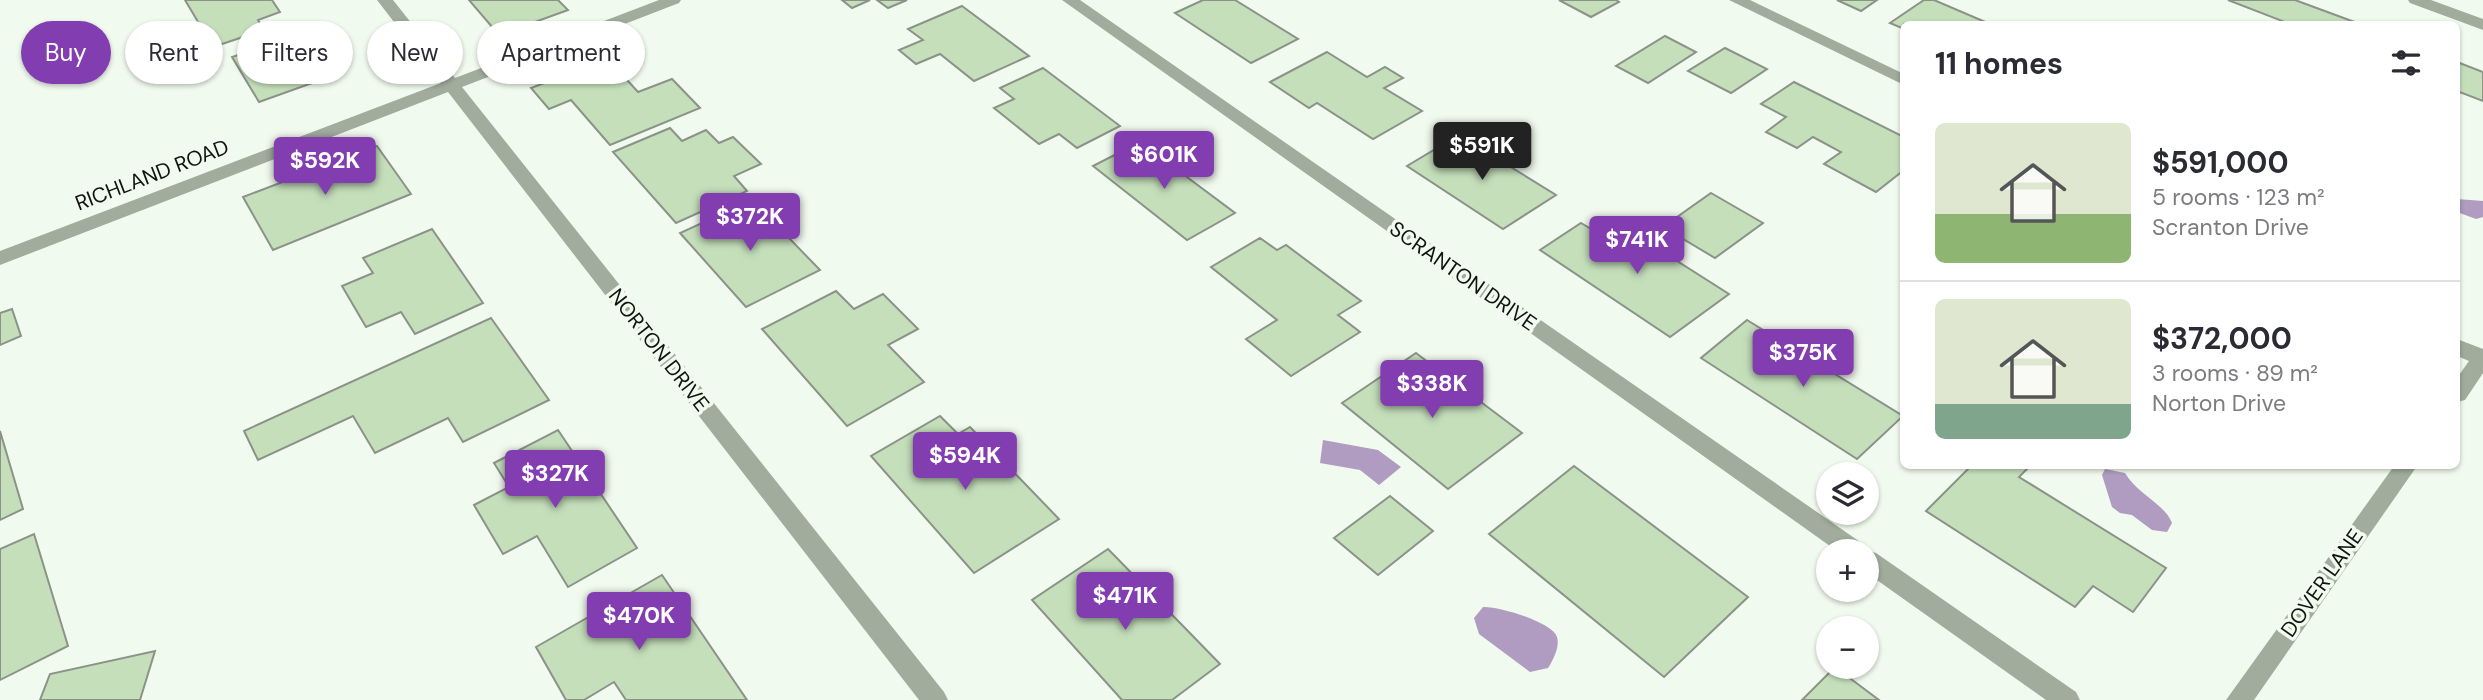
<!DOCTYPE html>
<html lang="en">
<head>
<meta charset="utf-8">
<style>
  :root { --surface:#fff; --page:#f7f7f7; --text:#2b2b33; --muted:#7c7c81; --line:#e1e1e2; --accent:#823db1 }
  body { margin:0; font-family:"DM Sans",sans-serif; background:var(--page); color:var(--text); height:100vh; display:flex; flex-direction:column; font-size:26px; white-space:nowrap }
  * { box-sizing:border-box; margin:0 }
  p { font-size:23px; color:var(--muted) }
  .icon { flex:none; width:38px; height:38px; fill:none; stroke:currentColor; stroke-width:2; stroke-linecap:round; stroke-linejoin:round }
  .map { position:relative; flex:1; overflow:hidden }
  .side { position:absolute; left:1900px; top:21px; width:560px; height:448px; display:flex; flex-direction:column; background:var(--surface); border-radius:10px; box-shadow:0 2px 5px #0004 }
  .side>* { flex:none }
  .top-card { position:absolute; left:21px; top:21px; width:665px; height:63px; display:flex; gap:14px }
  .controls { position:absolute; left:1816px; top:462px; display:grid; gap:14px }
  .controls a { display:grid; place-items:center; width:63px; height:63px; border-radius:50%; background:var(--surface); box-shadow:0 2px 5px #0004; font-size:35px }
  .price { position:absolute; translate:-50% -60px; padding:0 16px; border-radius:7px; background:var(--accent); color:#fff; font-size:23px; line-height:46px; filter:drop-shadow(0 2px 4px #0008) }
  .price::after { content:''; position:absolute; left:50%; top:42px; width:21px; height:16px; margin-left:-10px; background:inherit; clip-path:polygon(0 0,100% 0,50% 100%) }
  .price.active { background:#222; color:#fff }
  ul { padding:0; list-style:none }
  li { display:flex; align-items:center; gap:21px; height:175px; padding:0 35px }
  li+li { border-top:2px solid var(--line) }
  li span { display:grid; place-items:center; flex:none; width:196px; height:140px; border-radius:10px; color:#555 }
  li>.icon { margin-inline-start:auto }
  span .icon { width:84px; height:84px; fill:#fffc; stroke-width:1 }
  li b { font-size:30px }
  h2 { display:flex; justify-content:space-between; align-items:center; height:84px; padding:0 35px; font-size:30px }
  .pill { padding:0 24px; border-radius:32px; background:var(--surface); box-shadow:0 2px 5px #0004; font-size:24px; line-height:63px }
  .pill.active { background:var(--accent); color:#fff }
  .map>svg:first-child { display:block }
  .water { fill:#af9cc0 }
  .building { fill:#c5dfbb; stroke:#8b9388; stroke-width:2 }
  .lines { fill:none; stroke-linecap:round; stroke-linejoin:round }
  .minor { fill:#a1ac9d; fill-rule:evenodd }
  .labels { text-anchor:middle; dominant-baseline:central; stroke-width:7; stroke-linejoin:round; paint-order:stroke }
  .street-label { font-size:21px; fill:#10130f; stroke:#f1faee }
</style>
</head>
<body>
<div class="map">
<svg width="2483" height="700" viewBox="0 0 2483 700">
  <rect width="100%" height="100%" fill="#f1faee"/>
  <g class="water">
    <polygon points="2457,199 2483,201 2483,217 2476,219 2457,212"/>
    <polygon points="1323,440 1378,450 1401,467 1379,485 1360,470 1320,463"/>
    <path d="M2105,469L2125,473C2137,494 2165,504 2172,523L2167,532L2152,530L2132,515L2120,513L2112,507L2102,475Z"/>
    <path d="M1483,607C1498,606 1552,622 1557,637C1560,647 1553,660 1548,668L1530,672L1479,634L1474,618Z"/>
  </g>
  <g class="building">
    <polygon points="185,0 272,0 280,12 258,20 264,30 213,47"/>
    <polygon points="469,0 558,0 568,10 499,35"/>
    <polygon points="842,0 870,0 852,8"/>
    <polygon points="877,0 907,0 888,8"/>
    <polygon points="1203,0 1235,0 1298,39 1251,63 1175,13"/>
    <polygon points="1559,0 1616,0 1619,2 1591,17"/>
    <polygon points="1837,0 1877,0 1861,11"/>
    <polygon points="1924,0 1934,0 1990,24 1904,24 1904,29 1890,23"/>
    <polygon points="2228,0 2295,0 2360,24 2290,24"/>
    <polygon points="962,6 1029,56 974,81 940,54 916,64 899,50 923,40 908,29"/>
    <polygon points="1665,36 1696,52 1648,83 1616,66"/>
    <polygon points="286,39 315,82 259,102 232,57"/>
    <polygon points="1725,48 1767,69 1731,93 1688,71"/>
    <polygon points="1327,52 1367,77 1385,67 1403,78 1384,88 1422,111 1373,139 1317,103 1309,108 1270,82"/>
    <polygon points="608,59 638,92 672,79 700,108 610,145 571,100 549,109 531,88"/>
    <polygon points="2457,62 2483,72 2483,101 2457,91"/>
    <polygon points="1043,68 1120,126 1077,148 1059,134 1039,144 994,108 1014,99 1000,88"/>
    <polygon points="1794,82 1904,137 1904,170 1876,192 1824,164 1841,152 1813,137 1797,148 1766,132 1786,117 1761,104"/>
    <polygon points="670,128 682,141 706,130 719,143 733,137 761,164 734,176 747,191 676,223 613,152"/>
    <polygon points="1459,135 1556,195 1503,229 1407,166"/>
    <polygon points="1140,142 1235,213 1187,240 1093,166"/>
    <polygon points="377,146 411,194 273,250 243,197"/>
    <polygon points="1711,193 1763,223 1715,258 1663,227"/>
    <polygon points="752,200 820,270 746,307 680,233"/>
    <polygon points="1581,223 1605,237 1622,226 1729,294 1670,337 1540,250"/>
    <polygon points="432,229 483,303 415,334 401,312 366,327 342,286 373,273 363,258"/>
    <polygon points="1260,238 1277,250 1286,245 1361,301 1338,315 1360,332 1291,376 1246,339 1277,320 1211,267"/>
    <polygon points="836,291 854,309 883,294 918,329 888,345 924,382 847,426 762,329"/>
    <polygon points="12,309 21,336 0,345 0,313"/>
    <polygon points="491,318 549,400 463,442 448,418 375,453 353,416 258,460 244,431"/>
    <polygon points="1747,320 1903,416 1857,459 1701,358"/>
    <polygon points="1416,353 1522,433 1448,489 1342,403"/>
    <polygon points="940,416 958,434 970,427 1059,519 974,573 871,456"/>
    <polygon points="558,430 637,548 568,587 537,536 503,554 474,505 509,487 494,463"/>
    <polygon points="0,431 23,509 0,520"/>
    <polygon points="1574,466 1748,597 1664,677 1489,534"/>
    <polygon points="1971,466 2030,466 2019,477 2166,568 2133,612 2093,586 2075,607 1926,511"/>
    <polygon points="1390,496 1433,531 1378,575 1334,538"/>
    <polygon points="34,534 68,646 0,680 0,549"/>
    <polygon points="1108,549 1220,664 1172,700 1122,700 1032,600"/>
    <polygon points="662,575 747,700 626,700 614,682 584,700 566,700 536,647"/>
    <polygon points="155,651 140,700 40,700 50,674"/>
    <polygon points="1835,667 1879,700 1802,700"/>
  </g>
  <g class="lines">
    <g class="minor">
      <polygon points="377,0 393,0 455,78 659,0 681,0 679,3 462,87 944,692 948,700 919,700 448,92 0,265 0,251 441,83"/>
      <polygon points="1062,0 1080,0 1863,544 1867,550 1876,553 2076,692 2080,700 2046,700 1867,573 1867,551 1837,551"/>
      <polygon points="1729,0 1750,0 1904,74 1904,85"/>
      <polygon points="2408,0 2431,0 2483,19 2483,30 2410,3"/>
      <polygon points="2457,339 2483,349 2483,373 2465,400 2457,402 2457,378 2469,361 2457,356"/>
      <polygon points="2394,466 2417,466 2254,700 2226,700"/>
    </g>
  </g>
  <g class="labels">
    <g class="street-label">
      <text transform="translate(152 175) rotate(-21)">RICHLAND ROAD</text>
      <text transform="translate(1463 276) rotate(35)">SCRANTON DRIVE</text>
      <text transform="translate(659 350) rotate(52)">NORTON DRIVE</text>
      <text transform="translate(2322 583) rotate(-55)">DOVER LANE</text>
    </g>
  </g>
</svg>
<div class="controls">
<a><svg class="icon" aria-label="layers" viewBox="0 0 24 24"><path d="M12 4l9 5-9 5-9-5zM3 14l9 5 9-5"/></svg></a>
<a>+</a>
<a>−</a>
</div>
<b class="price active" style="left:1482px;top:182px">$591K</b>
<b class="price" style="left:1164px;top:191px">$601K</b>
<b class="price" style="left:325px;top:197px">$592K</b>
<b class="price" style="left:750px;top:253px">$372K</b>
<b class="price" style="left:1637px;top:276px">$741K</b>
<b class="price" style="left:1803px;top:389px">$375K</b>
<b class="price" style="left:1432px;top:420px">$338K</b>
<b class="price" style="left:965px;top:492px">$594K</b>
<b class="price" style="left:555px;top:510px">$327K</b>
<b class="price" style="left:1125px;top:632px">$471K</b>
<b class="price" style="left:639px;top:652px">$470K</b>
<div class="top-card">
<a class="pill active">Buy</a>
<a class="pill">Rent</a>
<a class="pill">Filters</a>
<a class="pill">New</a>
<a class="pill">Apartment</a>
</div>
<section class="side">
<h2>11 homes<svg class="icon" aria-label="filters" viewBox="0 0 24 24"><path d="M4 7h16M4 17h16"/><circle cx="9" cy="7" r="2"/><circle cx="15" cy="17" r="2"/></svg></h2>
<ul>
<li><span style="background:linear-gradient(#dfe7d0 65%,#8fb573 0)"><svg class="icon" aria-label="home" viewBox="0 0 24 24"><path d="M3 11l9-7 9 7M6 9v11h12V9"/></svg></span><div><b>$591,000</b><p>5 rooms · 123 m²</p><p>Scranton Drive</p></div></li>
<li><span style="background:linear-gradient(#dfe7d0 75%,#7fa58c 0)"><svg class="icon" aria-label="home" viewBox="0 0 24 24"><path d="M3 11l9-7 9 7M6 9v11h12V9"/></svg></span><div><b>$372,000</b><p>3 rooms · 89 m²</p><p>Norton Drive</p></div></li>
</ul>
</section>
</div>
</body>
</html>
